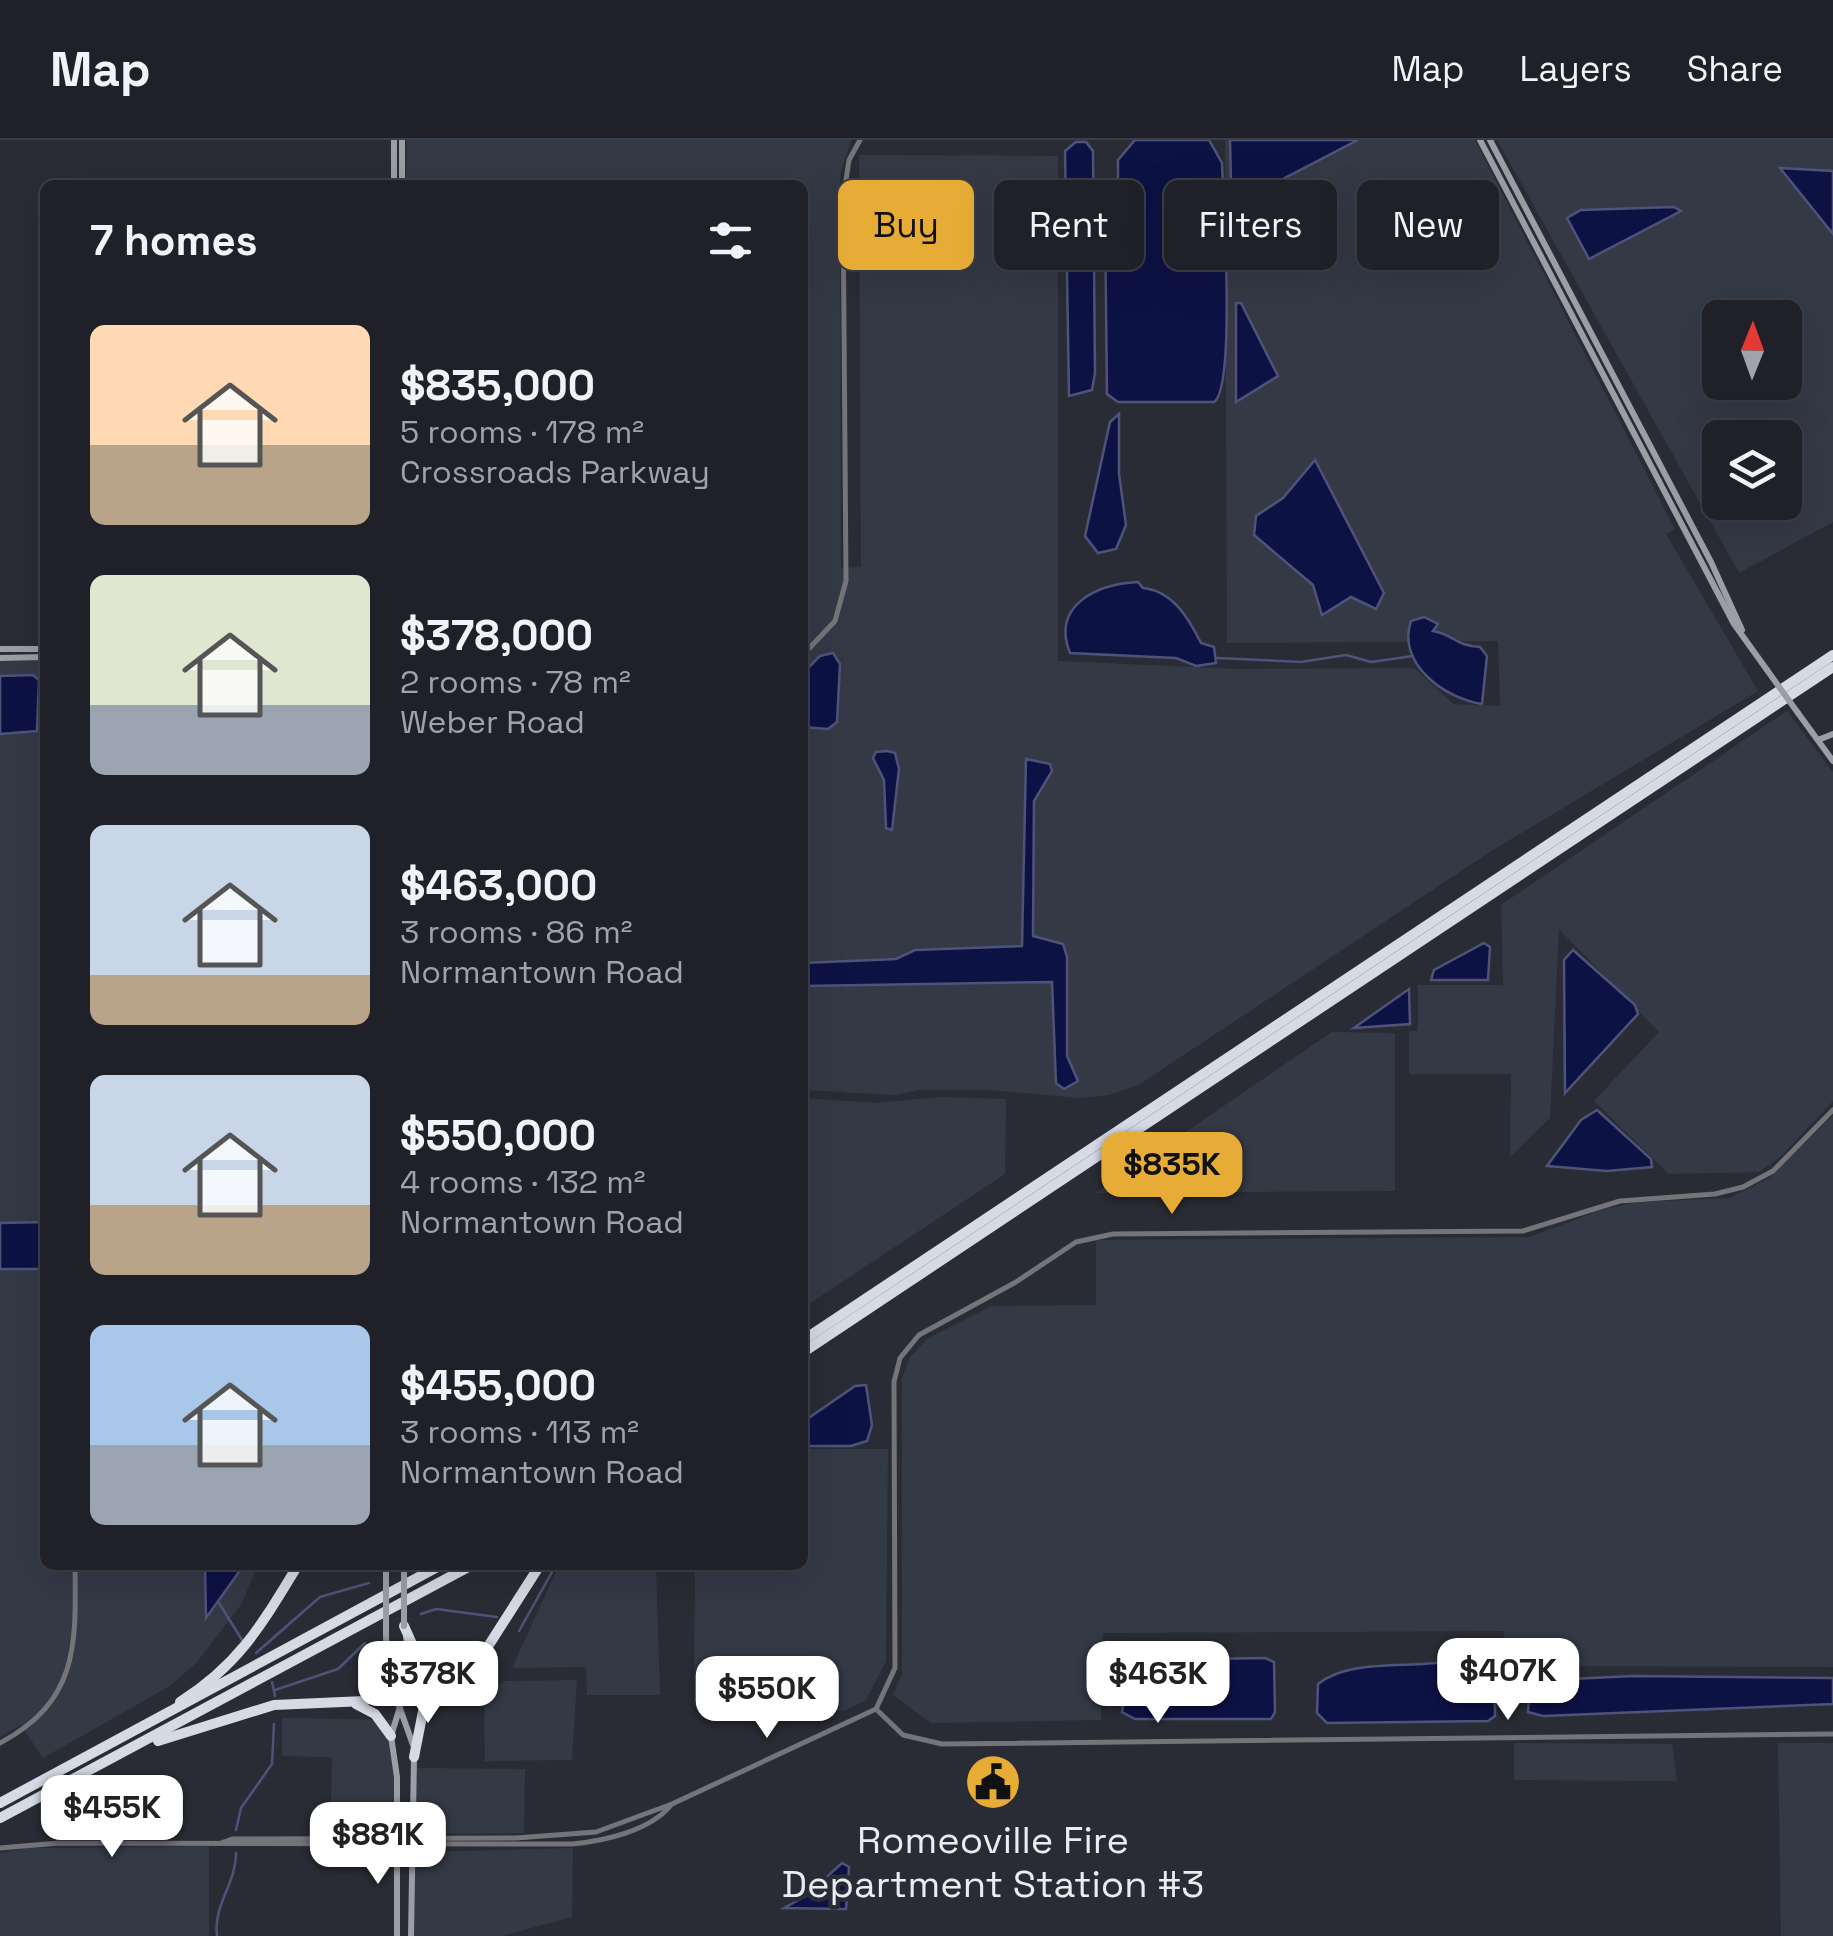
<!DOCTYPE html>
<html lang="en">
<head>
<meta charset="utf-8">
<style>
  :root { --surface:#202128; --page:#282930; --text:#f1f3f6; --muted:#a2a3a8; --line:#3d3e45; --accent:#e6ac36 }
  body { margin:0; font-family:"Space Grotesk",sans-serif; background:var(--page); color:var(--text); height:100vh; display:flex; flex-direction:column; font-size:38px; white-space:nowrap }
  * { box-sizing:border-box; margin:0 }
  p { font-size:32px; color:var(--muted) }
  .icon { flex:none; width:55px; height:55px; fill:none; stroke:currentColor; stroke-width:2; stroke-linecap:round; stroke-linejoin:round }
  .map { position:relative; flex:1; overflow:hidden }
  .details { position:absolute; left:40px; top:40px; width:768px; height:1390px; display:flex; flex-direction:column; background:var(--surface); border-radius:15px; box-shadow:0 10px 40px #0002,0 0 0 2px var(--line) }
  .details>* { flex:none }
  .guide { position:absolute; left:838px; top:40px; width:845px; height:90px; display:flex; gap:20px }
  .needle { width:65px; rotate:1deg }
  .fabs { position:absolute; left:1702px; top:160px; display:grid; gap:20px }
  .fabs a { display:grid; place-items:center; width:100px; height:100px; border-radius:15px; background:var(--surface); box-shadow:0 10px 40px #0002,0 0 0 2px var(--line); font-size:50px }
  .price { position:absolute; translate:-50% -85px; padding:0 22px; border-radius:20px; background:#fff; color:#222; font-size:32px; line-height:65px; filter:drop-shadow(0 2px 5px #0008) }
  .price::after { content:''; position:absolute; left:50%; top:60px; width:30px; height:22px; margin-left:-15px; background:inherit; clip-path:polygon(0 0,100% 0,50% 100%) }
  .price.current { background:var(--accent); color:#111 }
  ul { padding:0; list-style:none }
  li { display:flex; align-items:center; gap:30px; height:250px; padding:0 50px }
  li span { display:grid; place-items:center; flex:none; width:280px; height:200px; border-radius:15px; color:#555 }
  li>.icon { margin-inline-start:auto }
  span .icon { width:120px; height:120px; fill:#fffc; stroke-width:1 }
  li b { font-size:42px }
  h2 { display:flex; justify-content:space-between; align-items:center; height:120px; padding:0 50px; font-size:42px }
  .chip { padding:0 35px; border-radius:15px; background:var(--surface); box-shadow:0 10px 40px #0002,0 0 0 2px var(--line); font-size:35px; line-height:90px }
  .chip.current { background:var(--accent); color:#111 }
  header { display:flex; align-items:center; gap:60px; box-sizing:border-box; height:140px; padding:0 50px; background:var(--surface); border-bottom:2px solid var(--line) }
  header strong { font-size:48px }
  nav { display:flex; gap:55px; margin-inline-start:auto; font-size:35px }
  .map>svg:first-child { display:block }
  .built { fill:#343946; fill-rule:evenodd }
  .water { fill:#0d1245; stroke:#4f5379; stroke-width:2.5 }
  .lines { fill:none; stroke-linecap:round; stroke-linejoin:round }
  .stream { stroke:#4f5379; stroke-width:2.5 }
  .tertiary { stroke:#737579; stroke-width:5 }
  .secondary { stroke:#9b9ea5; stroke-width:6 }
  .motorway { stroke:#d6dae4; stroke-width:10 }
  .secondary-bridge { stroke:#9b9ea5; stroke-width:6 }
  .labels { text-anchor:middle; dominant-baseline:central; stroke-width:9; stroke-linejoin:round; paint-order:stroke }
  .poi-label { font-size:38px; fill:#eaecf1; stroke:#2a2c35 }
</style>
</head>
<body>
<header>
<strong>Map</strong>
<nav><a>Map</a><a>Layers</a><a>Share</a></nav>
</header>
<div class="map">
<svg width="1833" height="1796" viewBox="0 0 1833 1796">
  <rect width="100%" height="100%" fill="#2a2c35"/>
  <g class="built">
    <polygon points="407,0 851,0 840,35 841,428 861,427 859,15 1058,16 1058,521 1239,529 1414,528 1453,564 1500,566 1498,501 1227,503 1225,0 1475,0 1675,389 1666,394 1758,551 1488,713 1140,944 1109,955 1079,958 990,950 919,950 895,955 803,950 802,45 406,45"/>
    <path d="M1497,0H1833V382L1739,433ZM1720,178H1785V242H1720ZM1720,298H1785V362H1720Z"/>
    <polygon points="45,520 45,1425 258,1425 241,1465 197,1522 170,1546 43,1618 21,1585 0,1597 0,521"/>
    <polygon points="1787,571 1833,632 1833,961 1780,1017 1759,1032 1669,1034 1594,961 1659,892 1559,789 1550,978 1510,1017 1511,934 1409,934 1409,891 1418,891 1418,845 1503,845 1501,765"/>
    <polygon points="1332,892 1395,893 1395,1051 1096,1053"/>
    <polygon points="940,957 1006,959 1005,1034 803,1168 803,958 876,963"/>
    <polygon points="1833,975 1833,1527 1505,1526 1504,1491 1103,1493 1101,1580 931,1583 893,1555 902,1534 902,1238 910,1217 928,1198 991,1166 1096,1165 1096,1100 1530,1097 1598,1071 1637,1062 1729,1058 1769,1038"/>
    <polygon points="803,1309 888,1309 886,1521 866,1560 844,1571 694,1566 695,1425 802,1425"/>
    <polygon points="559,1425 656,1425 660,1555 587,1555 586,1527 512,1528"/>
    <polygon points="577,1540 572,1620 485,1621 484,1557 504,1541"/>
    <polygon points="282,1578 395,1580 395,1693 330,1694 332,1617 282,1616"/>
    <polygon points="1514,1603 1672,1604 1677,1641 1514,1640"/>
    <polygon points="1778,1603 1833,1603 1833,1796 1781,1796"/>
    <polygon points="412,1628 525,1629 524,1693 412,1694"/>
    <polygon points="209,1706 209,1796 0,1796 0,1713 29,1708"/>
    <polygon points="573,1708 572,1777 503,1796 413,1796 414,1725 422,1712"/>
  </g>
  <g class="water">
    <path d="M1135,0H1209L1222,23C1223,59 1236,247 1214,262H1118L1107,254L1105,78L1118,43V20Z"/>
    <polygon points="1230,0 1358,0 1250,56 1231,43"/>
    <polygon points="1076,2 1086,2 1093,11 1095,233 1092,250 1069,256 1065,11"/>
    <polygon points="1780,28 1833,31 1833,94"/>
    <polygon points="1674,67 1681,71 1589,119 1567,78 1581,70"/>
    <polygon points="1236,163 1241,163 1278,236 1236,262"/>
    <polygon points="1119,274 1119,334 1126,385 1116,409 1098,413 1085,396 1110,282"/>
    <polygon points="1315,320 1384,453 1376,469 1351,457 1322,475 1313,445 1254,395 1256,376 1283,358"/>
    <path d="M1138,442L1143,448C1173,451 1189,479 1201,503L1214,507L1216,523L1196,526L1176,518L1070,513C1051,466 1096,444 1138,442Z"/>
    <path d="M1424,477L1438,484L1433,491C1452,494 1456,506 1480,507L1487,516L1482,564C1446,559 1396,524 1411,481Z"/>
    <polygon points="833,513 840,524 837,582 828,589 803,587 803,533 820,516"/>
    <polygon points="33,535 39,540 37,591 0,594 0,536"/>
    <polygon points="887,611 895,613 899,629 892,690 886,688 884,640 873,618 876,612"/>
    <polygon points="1026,619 1050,624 1052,631 1034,661 1033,796 1063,804 1067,817 1067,916 1078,941 1064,949 1056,943 1052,842 803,846 803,823 896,819 915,810 1022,806"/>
    <polygon points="1484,803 1490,807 1488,840 1431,840 1434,830"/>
    <polygon points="1573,810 1635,865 1638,874 1565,953 1564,820"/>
    <polygon points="1409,849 1410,884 1354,888 1358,885"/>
    <polygon points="1597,970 1651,1019 1652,1027 1607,1031 1547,1026 1581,980"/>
    <polygon points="45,1082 45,1129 0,1129 0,1083"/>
    <polygon points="866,1245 872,1285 867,1301 851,1306 803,1306 803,1282 855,1246"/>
    <polygon points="205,1425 244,1425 206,1478"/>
    <path d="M1491,1513L1495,1568V1576L1488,1581L1327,1583L1317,1573L1318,1544C1349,1519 1406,1528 1444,1522C1460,1520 1476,1513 1491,1513Z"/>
    <path d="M1265,1518L1274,1522L1275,1572L1271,1579H1135L1122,1572L1124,1558L1188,1557C1201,1546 1195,1530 1208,1519Z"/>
    <polygon points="1633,1536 1833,1538 1833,1564 1543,1576 1528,1572 1530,1541"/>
    <polygon points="842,1723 849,1727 846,1769 784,1768 806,1756"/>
  </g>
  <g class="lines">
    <g class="stream">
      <polyline points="1217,518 1301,522 1346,515 1371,522 1413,516"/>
      <polyline points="219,1463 242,1500"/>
      <polyline points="421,1474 436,1469 497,1477"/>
      <polyline points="519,1491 556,1425"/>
      <polyline points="256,1513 320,1457 369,1443"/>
      <polyline points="272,1542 275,1556"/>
      <polyline points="275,1550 338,1529 365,1503"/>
      <polyline points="236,1690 241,1668 272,1624 274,1584"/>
      <path d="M217,1796C213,1765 236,1744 236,1713"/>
    </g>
    <g class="tertiary">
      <polyline points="802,516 835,481 846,441 843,60 849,20 860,0"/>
      <polyline points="876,1569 903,1595 942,1604 1833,1594"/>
      <path d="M0,1603C79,1561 76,1504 75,1425"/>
      <polyline points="221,1703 232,1699 516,1698 596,1692 672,1664 876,1569 895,1528 894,1242 900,1218 919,1195 1016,1142 1076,1102 1113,1094 1523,1091 1620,1061 1715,1054 1743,1047 1773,1031 1833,970"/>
      <path d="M0,1708L59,1703L572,1704C604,1701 650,1691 671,1665"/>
    </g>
    <g class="secondary">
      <polyline points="394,0 394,45"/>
      <polyline points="402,0 402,45"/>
      <polyline points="1480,0 1734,484 1767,530"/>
      <polyline points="1490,0 1711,422 1742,490"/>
      <polyline points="0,509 45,509"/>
      <polyline points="0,518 45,517"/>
      <polyline points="1798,573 1833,621"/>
      <polyline points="1818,600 1833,594"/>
      <polyline points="386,1496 387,1532 413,1605"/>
      <polyline points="397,1796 397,1637 391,1596 408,1541 406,1497"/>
      <polyline points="411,1796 414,1617"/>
    </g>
    <g class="motorway">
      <polyline points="802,1201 1833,515"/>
      <polyline points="802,1213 1833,527"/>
      <polyline points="404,1486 427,1537 444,1538"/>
      <path d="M180,1562C240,1524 262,1484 298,1425"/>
      <polyline points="356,1564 375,1574 391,1596"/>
      <polyline points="158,1601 274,1565 365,1561 377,1551 387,1532"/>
      <polyline points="414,1617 426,1556 487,1508 540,1425"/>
      <polyline points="0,1663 441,1425"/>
      <polyline points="0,1678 472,1425"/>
    </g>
    <g class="secondary-bridge">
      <polyline points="1767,530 1798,573"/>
      <polyline points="404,1425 404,1486"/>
      <polyline points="386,1431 386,1496"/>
    </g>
  </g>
  <defs>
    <g id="civic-disc" transform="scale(2.875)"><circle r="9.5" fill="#e6ac36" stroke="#2a2c35"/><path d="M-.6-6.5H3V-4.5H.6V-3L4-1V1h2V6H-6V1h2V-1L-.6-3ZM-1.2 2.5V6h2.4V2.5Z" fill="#111"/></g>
  </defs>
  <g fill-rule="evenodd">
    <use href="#civic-disc" x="993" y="1642"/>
  </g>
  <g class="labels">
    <g class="poi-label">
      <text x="993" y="1700">Romeoville Fire<tspan x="993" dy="44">Department Station #3</tspan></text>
    </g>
  </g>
</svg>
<div class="fabs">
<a><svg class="needle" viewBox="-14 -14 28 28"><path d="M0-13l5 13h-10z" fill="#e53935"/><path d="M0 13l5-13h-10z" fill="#a2a3a8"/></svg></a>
<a><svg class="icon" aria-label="layers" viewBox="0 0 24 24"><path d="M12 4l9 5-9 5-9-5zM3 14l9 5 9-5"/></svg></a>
</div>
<b class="price current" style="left:1172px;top:1077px">$835K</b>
<b class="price" style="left:1508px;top:1583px">$407K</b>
<b class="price" style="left:428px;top:1586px">$378K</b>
<b class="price" style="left:1158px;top:1586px">$463K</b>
<b class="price" style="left:767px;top:1601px">$550K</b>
<b class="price" style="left:112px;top:1720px">$455K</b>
<b class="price" style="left:378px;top:1747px">$881K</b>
<div class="guide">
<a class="chip current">Buy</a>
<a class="chip">Rent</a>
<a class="chip">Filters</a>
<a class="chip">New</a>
</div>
<section class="details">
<h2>7 homes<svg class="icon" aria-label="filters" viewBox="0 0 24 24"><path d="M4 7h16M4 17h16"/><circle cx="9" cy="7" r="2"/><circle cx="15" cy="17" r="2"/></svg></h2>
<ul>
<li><span style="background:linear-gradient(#ffd9b3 60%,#b9a48a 0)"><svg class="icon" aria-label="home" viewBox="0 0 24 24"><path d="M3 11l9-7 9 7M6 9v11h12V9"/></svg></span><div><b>$835,000</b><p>5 rooms · 178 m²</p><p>Crossroads Parkway</p></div></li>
<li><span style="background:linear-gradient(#dfe7d0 65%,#9aa5b1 0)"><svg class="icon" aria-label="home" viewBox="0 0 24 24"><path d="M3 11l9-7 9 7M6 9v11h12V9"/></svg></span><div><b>$378,000</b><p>2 rooms · 78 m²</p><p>Weber Road</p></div></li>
<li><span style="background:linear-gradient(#c9d6e8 75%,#b9a48a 0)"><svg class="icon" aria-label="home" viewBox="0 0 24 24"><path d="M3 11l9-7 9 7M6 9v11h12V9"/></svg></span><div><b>$463,000</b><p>3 rooms · 86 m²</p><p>Normantown Road</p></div></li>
<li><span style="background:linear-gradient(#c9d6e8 65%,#b9a48a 0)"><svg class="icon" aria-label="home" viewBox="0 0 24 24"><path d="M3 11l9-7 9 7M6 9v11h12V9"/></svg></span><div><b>$550,000</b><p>4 rooms · 132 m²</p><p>Normantown Road</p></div></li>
<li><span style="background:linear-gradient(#a9c7e8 60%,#9aa5b1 0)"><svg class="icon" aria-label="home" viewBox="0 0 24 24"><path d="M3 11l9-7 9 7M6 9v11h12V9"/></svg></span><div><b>$455,000</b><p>3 rooms · 113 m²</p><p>Normantown Road</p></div></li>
</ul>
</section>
</div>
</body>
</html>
